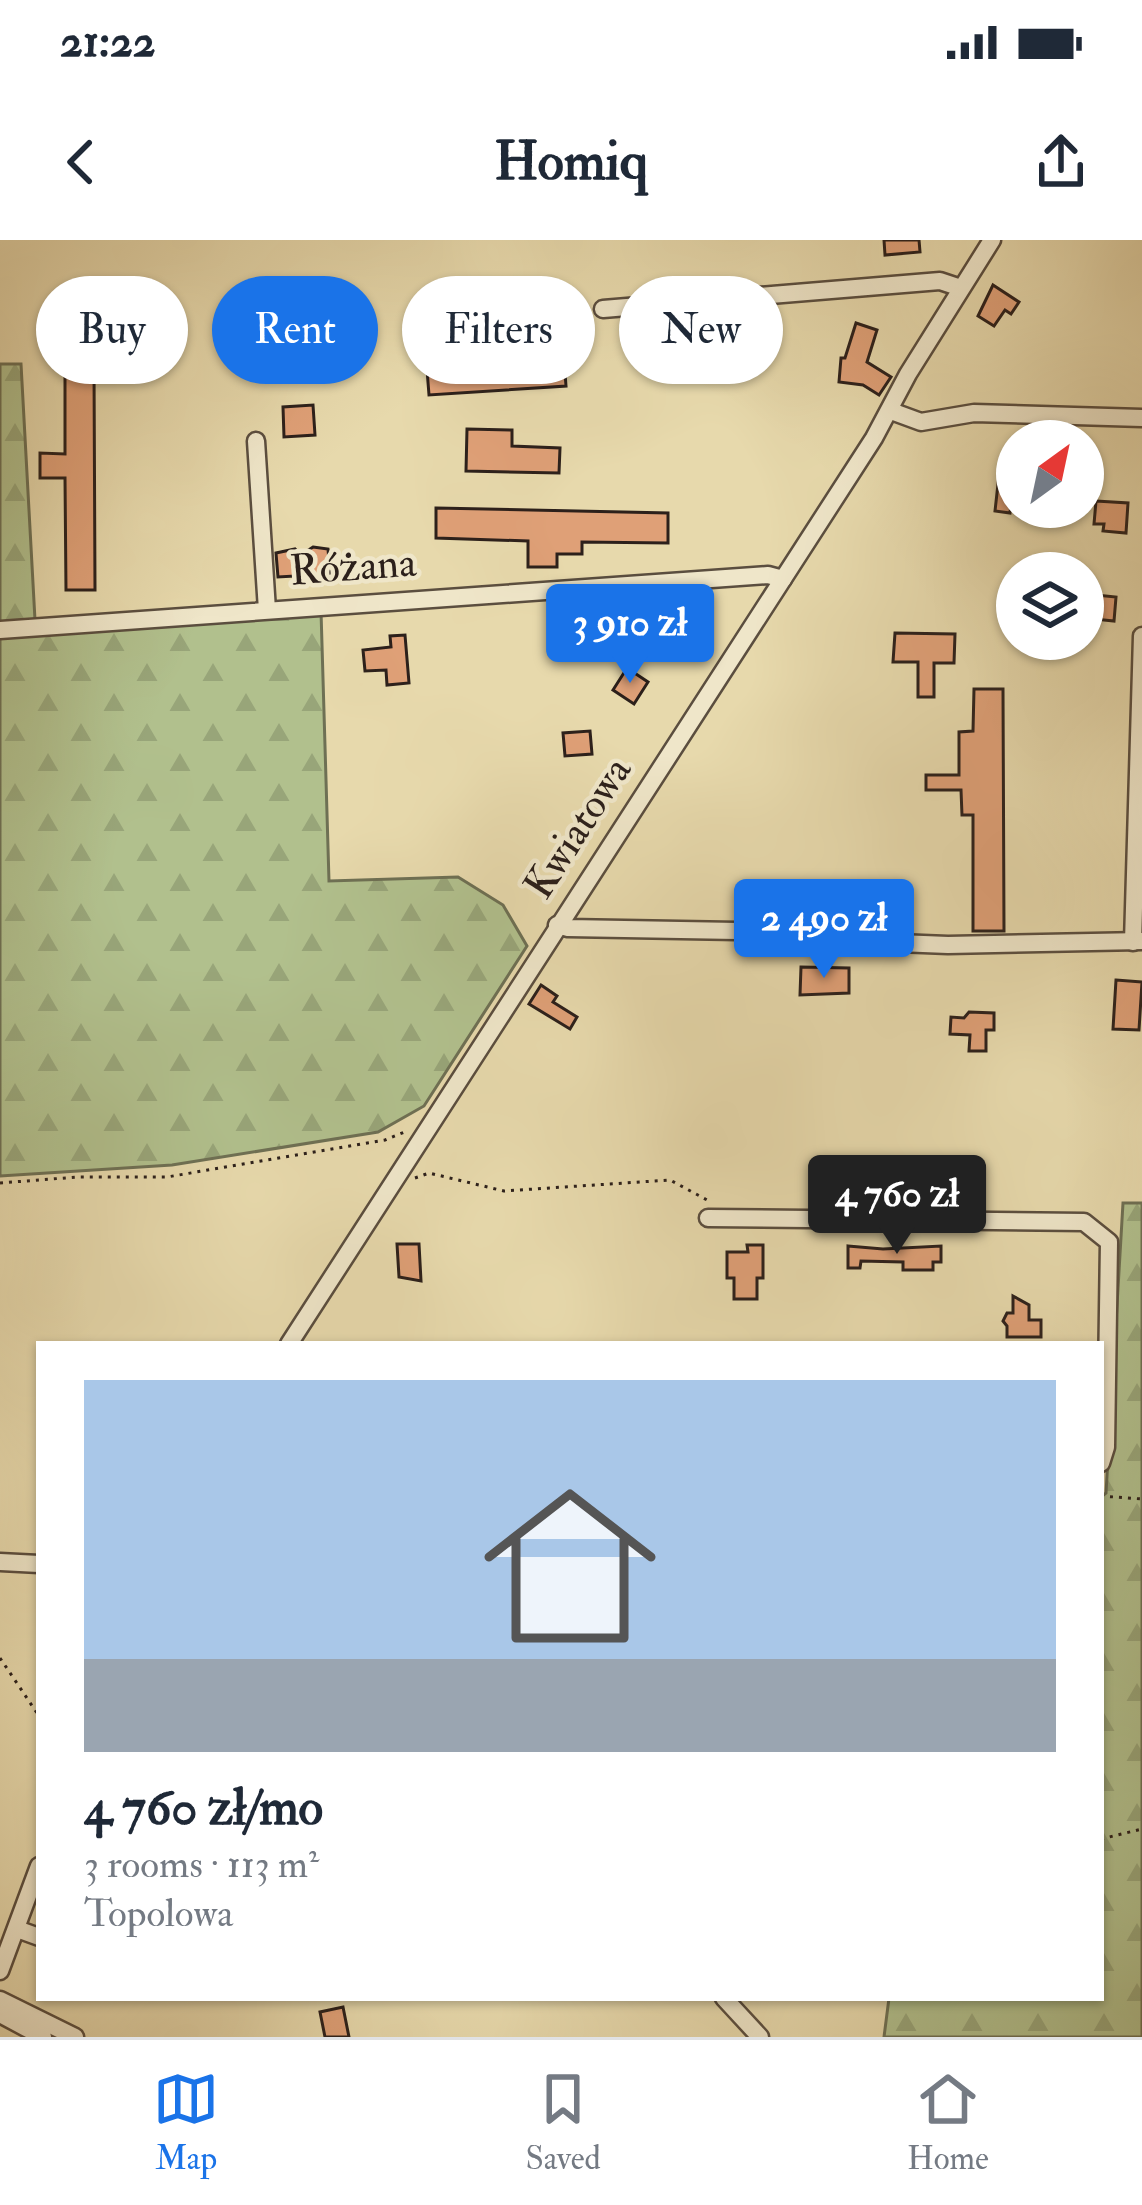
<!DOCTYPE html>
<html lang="en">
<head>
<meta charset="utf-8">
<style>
  :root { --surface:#fff; --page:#f6f6f7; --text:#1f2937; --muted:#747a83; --line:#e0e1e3; --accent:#1a73e8 }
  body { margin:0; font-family:"IM FELL Double Pica",serif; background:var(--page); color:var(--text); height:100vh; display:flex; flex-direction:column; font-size:45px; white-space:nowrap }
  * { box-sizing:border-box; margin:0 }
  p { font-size:39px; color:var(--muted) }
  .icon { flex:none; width:66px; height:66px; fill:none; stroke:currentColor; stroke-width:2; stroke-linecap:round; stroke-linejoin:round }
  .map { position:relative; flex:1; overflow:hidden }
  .panel { position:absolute; left:36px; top:1101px; width:1068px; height:660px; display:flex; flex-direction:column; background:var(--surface); border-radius:0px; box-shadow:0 3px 9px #0004 }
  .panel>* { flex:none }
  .hud { position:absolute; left:36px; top:36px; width:1071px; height:108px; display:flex; gap:24px }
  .needle { width:78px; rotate:33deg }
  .controls { position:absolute; left:996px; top:180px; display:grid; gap:24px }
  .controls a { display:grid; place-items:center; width:108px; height:108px; border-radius:50%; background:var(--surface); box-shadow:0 3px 9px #0004; font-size:60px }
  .price { position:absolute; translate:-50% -102px; padding:0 27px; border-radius:12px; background:var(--accent); color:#fff; font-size:39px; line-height:78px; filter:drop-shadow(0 3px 6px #0008) }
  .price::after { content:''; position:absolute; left:50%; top:72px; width:36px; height:27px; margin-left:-18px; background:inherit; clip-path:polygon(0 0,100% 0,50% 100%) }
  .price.selected { background:#222; color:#fff }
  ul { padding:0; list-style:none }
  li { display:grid; align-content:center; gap:24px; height:636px; padding:0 48px }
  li+li { border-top:3px solid var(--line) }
  li span { display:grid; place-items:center; height:372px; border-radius:0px; color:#555 }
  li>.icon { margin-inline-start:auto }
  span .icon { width:216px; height:216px; fill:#fffc; stroke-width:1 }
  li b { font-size:51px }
  .pill { padding:0 42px; border-radius:54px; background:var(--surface); box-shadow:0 3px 9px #0004; font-size:42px; line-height:108px }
  .pill.selected { background:var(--accent); color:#fff }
  .status { display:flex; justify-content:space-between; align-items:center; height:84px; padding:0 60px; background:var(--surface); direction:ltr }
  .status svg { height:33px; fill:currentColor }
  header { display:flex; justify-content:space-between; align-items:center; height:156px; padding:0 48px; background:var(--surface); font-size:54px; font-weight:700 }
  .menu { display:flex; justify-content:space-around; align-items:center; height:168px; border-top:3px solid var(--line); background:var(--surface); font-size:33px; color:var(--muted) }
  .menu a { display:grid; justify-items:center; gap:6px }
  .menu .selected { color:var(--accent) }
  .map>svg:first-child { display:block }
  .forest { fill:url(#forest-firs); stroke:#6e7054; stroke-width:3 }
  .building { fill:#dfa077; stroke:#2c201b; stroke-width:3 }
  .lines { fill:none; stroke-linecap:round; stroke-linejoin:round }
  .minor-casing { stroke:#5b4e3f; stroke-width:21 }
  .path { stroke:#2c201b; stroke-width:3; stroke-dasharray:3 6; stroke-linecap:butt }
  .minor { stroke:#efe6c9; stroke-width:16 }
  .labels { text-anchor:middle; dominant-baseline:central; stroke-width:9; stroke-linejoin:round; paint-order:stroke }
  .street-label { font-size:42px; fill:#2c201b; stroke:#efe6c9 }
</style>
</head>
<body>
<div class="status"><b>21:22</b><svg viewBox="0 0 49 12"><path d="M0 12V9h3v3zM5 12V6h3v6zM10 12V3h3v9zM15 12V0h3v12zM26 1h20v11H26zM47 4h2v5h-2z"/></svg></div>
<header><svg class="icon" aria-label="back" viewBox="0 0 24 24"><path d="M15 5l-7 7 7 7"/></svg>Homiq<svg class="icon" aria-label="share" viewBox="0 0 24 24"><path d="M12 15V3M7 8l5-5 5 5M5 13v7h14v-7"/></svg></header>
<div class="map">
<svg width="1142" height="1797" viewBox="0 0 1142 1797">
  <defs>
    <pattern id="forest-firs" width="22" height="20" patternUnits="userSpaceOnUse" patternTransform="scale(3)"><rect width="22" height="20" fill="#b1c08d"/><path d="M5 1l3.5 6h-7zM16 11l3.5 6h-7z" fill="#98a579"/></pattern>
  </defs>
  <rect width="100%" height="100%" fill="#e7d9ac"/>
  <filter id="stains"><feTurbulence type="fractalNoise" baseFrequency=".00167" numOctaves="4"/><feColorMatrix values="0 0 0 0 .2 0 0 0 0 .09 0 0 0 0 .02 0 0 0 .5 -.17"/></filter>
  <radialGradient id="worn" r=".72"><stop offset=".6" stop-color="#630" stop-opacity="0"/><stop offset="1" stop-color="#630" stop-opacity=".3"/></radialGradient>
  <g class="forest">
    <polygon points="0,124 21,124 35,380 0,382"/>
    <polygon points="321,371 329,641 458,637 503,665 527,706 424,866 378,892 172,925 0,936 0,396"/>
    <polygon points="1123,963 1142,963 1142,1797 884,1797 889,1758 1101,1758 1101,1257 1106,1253"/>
  </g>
  <g class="building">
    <polygon points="884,0 919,0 920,12 885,15"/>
    <polygon points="993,45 1019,62 1011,74 1005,70 994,86 978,76"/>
    <polygon points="856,83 877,90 867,122 891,137 879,155 863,145 839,142 841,118 845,118"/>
    <polygon points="562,94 566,146 429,155 425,104"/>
    <polygon points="94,127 95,350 66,350 65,238 40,238 40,213 65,214 65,128"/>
    <polygon points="313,165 315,195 284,197 283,167"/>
    <polygon points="467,189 512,190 512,206 560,208 559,233 466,231"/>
    <polygon points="1000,226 1015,228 1010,273 995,271"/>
    <polygon points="1096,261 1128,263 1126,293 1103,291 1104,284 1094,284"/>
    <polygon points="436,268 668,273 668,303 582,302 582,314 557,314 557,327 528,327 528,301 436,298"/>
    <polygon points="313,307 328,309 330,334 278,337 276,313 295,309 301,315"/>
    <polygon points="1096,355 1116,357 1114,381 1094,379"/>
    <polygon points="895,393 955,394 954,423 934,423 934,457 918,457 918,422 893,422"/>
    <polygon points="405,395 409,443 387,445 386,430 365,431 363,410 391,407 390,396"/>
    <polygon points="627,428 648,442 634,464 613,450"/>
    <polygon points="974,449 1003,449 1004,691 973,691 973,575 962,575 961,550 926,550 926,535 959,535 959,492 973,491"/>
    <polygon points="590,491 592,514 565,516 563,493"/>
    <polygon points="801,727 849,728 849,753 800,755"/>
    <polygon points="1116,740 1142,742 1139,790 1113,789"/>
    <polygon points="541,745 557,756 553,762 577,777 570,789 529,764"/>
    <polygon points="969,772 994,773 994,790 986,790 986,811 969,811 970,795 950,794 951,777 964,778"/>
    <polygon points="397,1004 419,1004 421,1041 399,1037"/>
    <polygon points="747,1005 763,1005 763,1038 757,1038 757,1059 734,1059 734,1038 727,1038 727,1012 748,1012"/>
    <polygon points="848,1006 883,1009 941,1006 941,1022 933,1022 933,1030 903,1030 903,1022 861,1021 860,1028 848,1028"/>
    <polygon points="1013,1056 1029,1065 1029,1080 1041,1080 1041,1097 1007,1097 1007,1086 1003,1081 1007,1073 1013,1073"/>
    <polygon points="343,1767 349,1797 325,1797 320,1772"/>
  </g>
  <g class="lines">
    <g class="minor-casing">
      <g id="minor">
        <polyline points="603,69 940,41 961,48"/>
        <polyline points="891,171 921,182 974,173 1142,178"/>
        <polyline points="256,201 267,370"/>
        <polyline points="0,390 768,335 783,339"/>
        <polyline points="557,685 568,688 737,691 799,699 948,705 1142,701"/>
        <polyline points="1133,702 1142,396"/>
        <polyline points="708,978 1084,982 1109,1002 1106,1207 1101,1223"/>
        <polyline points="289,1104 874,198 908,134 992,0"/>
        <polyline points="0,1322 39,1324"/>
        <polyline points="17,1689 39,1697"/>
        <polyline points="0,1731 39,1626"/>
        <polyline points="724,1758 760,1797"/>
        <polyline points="0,1760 75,1797"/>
        <polyline points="0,1774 43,1797"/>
      </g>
    </g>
    <g class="path">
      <polyline points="415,938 429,933 504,951 670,940 709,961"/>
      <polyline points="0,943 78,937 167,937 385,900 407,891"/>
      <polyline points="1101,1256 1142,1259"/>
      <polyline points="0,1418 39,1476"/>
      <polyline points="1101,1599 1142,1589"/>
    </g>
    <use href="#minor" class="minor"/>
  </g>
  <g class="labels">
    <g class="street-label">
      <text transform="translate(353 327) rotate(-4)">Różana</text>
      <text transform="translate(578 588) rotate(-57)">Kwiatowa</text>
    </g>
  </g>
  <rect width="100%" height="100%" filter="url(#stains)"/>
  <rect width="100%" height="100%" fill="url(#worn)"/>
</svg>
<div class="controls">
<a><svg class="needle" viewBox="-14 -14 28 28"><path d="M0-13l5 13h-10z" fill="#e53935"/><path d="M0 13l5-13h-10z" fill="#747a83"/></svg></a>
<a><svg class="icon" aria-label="layers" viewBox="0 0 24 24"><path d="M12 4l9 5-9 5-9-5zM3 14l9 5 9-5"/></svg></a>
</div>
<b class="price" style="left:630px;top:446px">3 910 zł</b>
<b class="price" style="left:824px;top:741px">2 490 zł</b>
<b class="price selected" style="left:897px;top:1017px">4 760 zł</b>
<div class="hud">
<a class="pill">Buy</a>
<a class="pill selected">Rent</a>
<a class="pill">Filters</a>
<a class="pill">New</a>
</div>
<section class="panel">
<ul>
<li><span style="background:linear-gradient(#a9c7e8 75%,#9aa5b1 0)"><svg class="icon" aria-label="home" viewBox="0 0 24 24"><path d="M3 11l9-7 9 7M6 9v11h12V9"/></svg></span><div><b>4 760 zł/mo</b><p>3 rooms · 113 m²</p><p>Topolowa</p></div></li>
</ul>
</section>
</div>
<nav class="menu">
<a class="selected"><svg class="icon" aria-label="map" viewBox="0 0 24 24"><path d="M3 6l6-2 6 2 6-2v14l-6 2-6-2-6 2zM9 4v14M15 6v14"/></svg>Map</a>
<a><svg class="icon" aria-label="saved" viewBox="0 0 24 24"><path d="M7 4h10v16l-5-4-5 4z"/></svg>Saved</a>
<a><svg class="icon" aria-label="home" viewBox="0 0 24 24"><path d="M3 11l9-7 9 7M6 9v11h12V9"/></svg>Home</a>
</nav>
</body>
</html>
